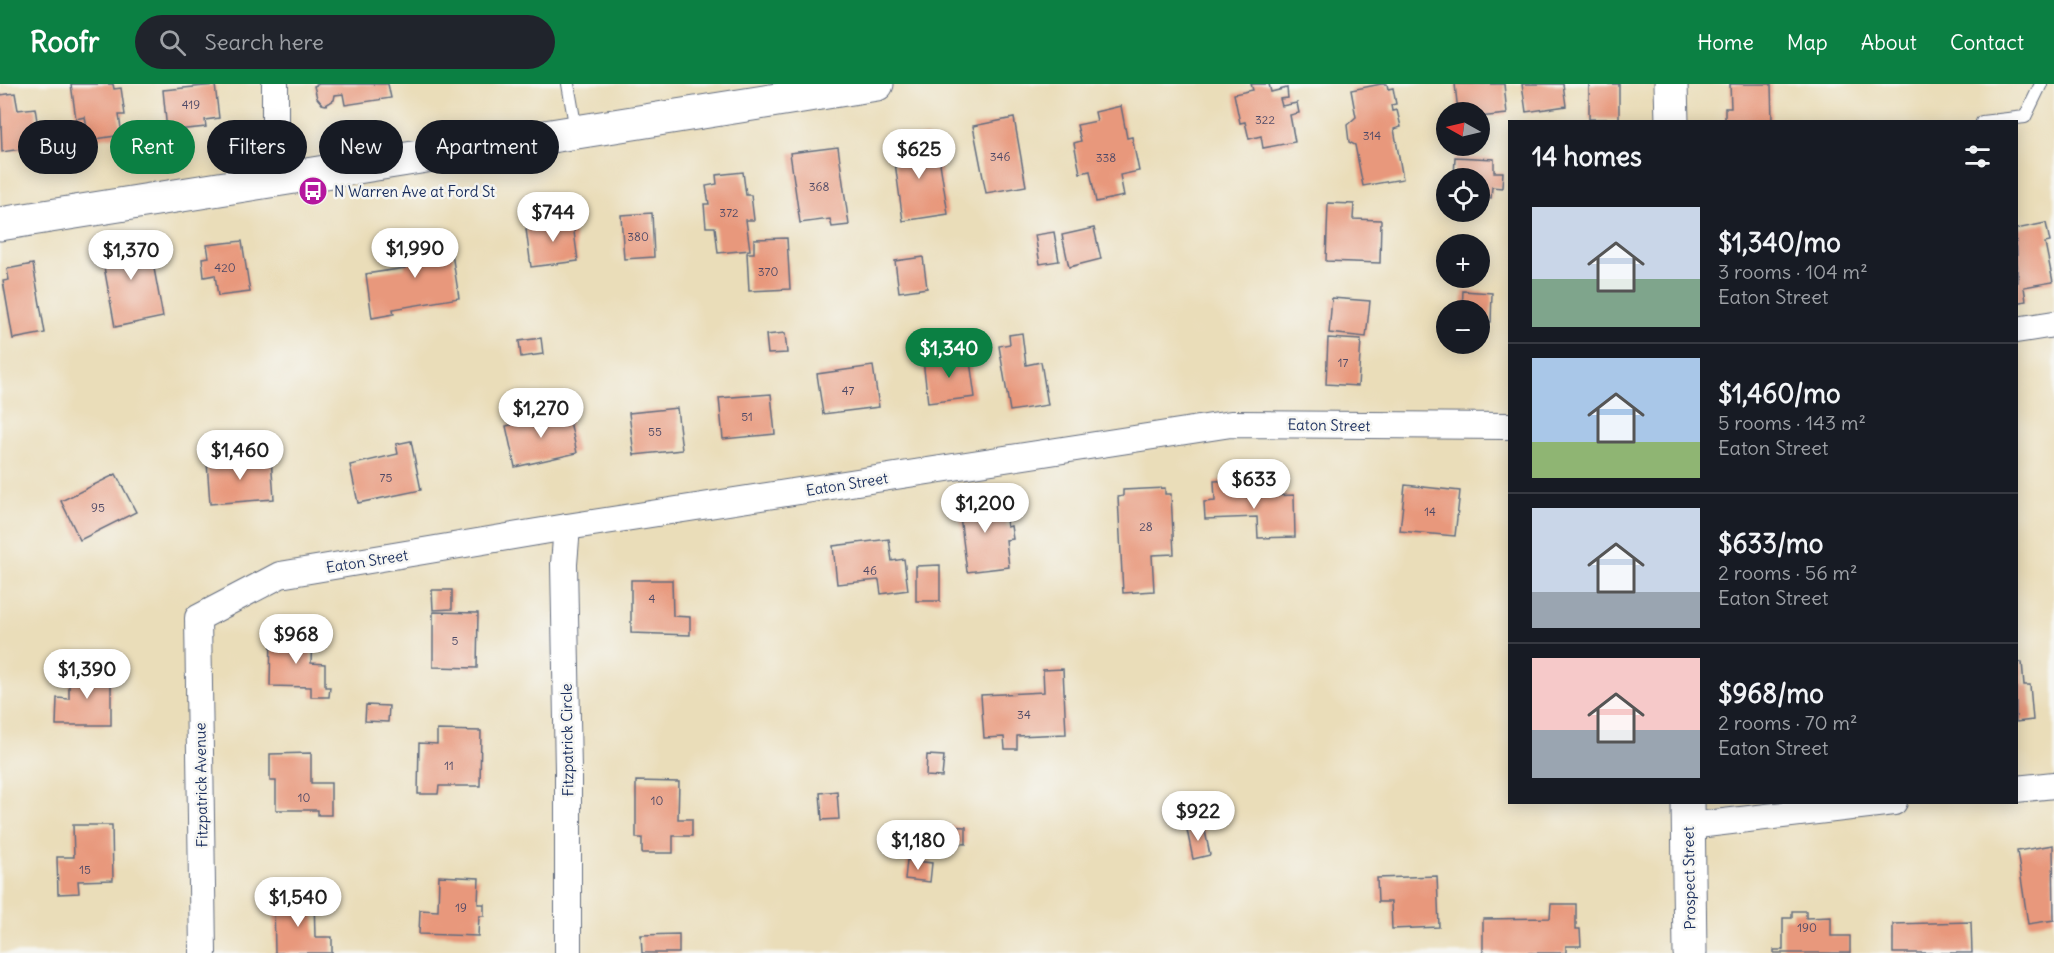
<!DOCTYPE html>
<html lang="en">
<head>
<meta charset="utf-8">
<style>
  :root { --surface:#171b24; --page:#20242c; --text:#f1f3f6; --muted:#9ea1a6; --line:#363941; --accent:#0b8043 }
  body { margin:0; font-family:Delius,sans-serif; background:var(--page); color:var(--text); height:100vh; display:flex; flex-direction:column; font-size:22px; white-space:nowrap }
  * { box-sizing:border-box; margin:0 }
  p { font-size:20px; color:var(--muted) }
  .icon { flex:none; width:33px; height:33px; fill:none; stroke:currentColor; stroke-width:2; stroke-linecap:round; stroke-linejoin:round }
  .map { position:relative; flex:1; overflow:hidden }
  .panel { position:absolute; left:1508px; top:36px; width:510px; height:684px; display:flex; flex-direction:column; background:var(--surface); border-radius:0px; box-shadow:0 3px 15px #0003 }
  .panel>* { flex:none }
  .top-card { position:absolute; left:18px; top:36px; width:570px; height:54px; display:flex; gap:12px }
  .needle { width:39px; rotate:278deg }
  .buttons { position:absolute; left:1436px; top:18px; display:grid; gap:12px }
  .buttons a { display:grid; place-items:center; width:54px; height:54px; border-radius:50%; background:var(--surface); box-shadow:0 3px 15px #0003; font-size:30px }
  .price { position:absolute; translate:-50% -51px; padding:0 14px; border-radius:21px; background:#fff; color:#222; font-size:20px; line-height:39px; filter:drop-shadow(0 2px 3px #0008) }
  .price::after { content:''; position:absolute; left:50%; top:36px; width:18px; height:14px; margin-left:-9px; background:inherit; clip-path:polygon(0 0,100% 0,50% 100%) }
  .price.on { background:var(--accent); color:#fff }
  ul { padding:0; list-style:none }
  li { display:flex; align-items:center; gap:18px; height:150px; padding:0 24px }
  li+li { border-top:2px solid var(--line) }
  li span { display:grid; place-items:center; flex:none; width:168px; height:120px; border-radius:0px; color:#555 }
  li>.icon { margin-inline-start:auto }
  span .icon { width:72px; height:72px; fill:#fffc; stroke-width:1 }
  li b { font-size:26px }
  h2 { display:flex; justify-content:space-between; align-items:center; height:72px; padding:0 24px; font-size:26px }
  .pill { padding:0 21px; border-radius:27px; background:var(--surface); box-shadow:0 3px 15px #0003; font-size:21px; line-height:54px }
  .pill.on { background:var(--accent); color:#fff }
  header { display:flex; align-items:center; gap:36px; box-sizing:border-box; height:84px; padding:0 30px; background:var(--accent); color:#fff }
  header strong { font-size:28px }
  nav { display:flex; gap:33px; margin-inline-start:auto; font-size:21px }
  .search { width:420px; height:54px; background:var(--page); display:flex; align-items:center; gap:15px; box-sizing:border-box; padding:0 21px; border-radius:33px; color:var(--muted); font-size:22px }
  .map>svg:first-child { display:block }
  .building { fill:#e8987c }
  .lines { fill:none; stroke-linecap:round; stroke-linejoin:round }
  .lane-casing { stroke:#636c7e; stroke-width:14 }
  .street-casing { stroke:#636c7e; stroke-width:28 }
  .secondary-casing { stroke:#636c7e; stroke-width:35 }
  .lane { stroke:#fff; stroke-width:12 }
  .street { stroke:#fff; stroke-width:26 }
  .secondary { stroke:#fff; stroke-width:33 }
  .labels { text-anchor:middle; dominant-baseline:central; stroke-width:5; stroke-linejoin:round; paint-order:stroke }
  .number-label { font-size:12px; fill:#4e4966 }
  .poi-label { font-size:15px; fill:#1b2f5e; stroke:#f6f6f2; text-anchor:start }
  .street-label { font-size:15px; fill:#1b2f5e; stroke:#f6f6f2 }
</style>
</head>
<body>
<header>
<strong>Roofr</strong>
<div class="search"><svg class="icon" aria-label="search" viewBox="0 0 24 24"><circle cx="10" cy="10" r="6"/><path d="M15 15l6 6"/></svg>Search here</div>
<nav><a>Home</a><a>Map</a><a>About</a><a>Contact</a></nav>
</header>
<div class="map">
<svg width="2054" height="869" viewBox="0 0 2054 869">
  <rect width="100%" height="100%" fill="#f6f6f2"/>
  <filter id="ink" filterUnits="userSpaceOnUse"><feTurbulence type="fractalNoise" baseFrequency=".0167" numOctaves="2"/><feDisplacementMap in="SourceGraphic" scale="12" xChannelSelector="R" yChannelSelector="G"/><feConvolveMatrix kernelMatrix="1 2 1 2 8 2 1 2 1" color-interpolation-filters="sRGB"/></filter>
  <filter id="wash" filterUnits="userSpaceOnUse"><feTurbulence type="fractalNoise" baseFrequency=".008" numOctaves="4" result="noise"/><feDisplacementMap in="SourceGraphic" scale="24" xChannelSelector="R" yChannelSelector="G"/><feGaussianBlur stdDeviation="1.35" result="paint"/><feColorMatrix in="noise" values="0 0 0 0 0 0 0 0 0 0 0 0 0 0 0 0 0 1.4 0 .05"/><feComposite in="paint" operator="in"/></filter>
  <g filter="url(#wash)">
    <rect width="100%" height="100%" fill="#eaddb9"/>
    <g id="blocks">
      <g class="building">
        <polygon points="71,0 113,0 114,5 121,4 125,31 119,31 122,51 89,56 85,33 76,35"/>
        <polygon points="319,0 388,0 391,14 345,21 343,10 335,11 334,16 326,21 322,20 317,14 314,2"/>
        <polygon points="1251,0 1269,0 1271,8 1287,4 1288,14 1280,15 1282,22 1297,19 1299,29 1290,31 1295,58 1263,64 1261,52 1249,55 1245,38 1240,39 1234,10 1253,6"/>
        <polygon points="1381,0 1387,0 1388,5 1393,4 1396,20 1391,21 1392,27 1397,26 1401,43 1394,45 1403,95 1363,102 1355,61 1349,58 1347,41 1356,33 1351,6"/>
        <polygon points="1455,0 1504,0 1507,30 1479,33 1479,28 1458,28"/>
        <polygon points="1522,0 1563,0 1566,22 1526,28"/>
        <rect x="1589" y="0" width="30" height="35"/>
        <polygon points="1730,0 1771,0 1772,38 1725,38 1725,24 1731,24"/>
        <polygon points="215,1 219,34 205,36 206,43 167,47 163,6"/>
        <polygon points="15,9 18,26 35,24 41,62 2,68 0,11"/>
        <polygon points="1121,22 1127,54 1132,53 1139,87 1120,91 1124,112 1096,118 1090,87 1080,89 1074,59 1081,57 1077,41 1097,37 1095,28"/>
        <polygon points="1014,34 1026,102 986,109 973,42"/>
        <polygon points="927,52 930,75 939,73 948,130 903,137 892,57"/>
        <polygon points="838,63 849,141 832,143 830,135 800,139 790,69"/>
        <polygon points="1455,73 1494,75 1494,88 1503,88 1502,104 1492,103 1491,114 1479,114 1479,94 1454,94"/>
        <polygon points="743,88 746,111 751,111 754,136 746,136 750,166 718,169 715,143 706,143 704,120 709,120 706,102 717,100 716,91"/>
        <polygon points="1328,119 1354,120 1353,135 1381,136 1380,179 1326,177"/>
        <polygon points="652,129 654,173 624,175 621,131"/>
        <polygon points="572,133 578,177 531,183 526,145 550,142 550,136"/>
        <polygon points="2046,139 2050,158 2045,159 2053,198 2024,203 2026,217 2016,219 2016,198 2018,198 2016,145"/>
        <polygon points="1094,144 1101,175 1069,183 1062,151"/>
        <polygon points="1054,148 1059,177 1040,180 1035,151"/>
        <polygon points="431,151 432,160 450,157 459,214 393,225 394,230 372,234 366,190 405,184 402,165 420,162 418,153"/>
        <polygon points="148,152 163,233 115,243 100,161"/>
        <polygon points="787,154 790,205 749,207 747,169 754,169 754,155"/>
        <polygon points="242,157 250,208 218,212 215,191 204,193 202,174 209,173 207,161"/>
        <polygon points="923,173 927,204 899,208 895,177"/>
        <polygon points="33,180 45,249 13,255 3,197 9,196 7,185"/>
        <polygon points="1463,207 1492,209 1491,238 1479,237 1479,226 1462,226"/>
        <polygon points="1332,214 1370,217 1366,253 1329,249"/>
        <polygon points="785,249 787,269 768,270 766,251"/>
        <polygon points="1022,249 1026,281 1041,278 1048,321 1010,327 999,262 1010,260 1009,251"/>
        <polygon points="541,254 543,270 521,273 519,257"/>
        <polygon points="1328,254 1361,256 1358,302 1326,300"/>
        <polygon points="969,270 975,313 928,319 923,276"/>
        <polygon points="873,282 879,323 823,330 817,290"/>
        <polygon points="771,310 775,350 723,355 719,314"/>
        <polygon points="677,324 682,366 634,371 629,329"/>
        <polygon points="568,328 577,369 515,383 506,342 515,340 513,331 524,329 526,337"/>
        <polygon points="411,357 421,406 358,419 350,381 398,370 396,360"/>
        <polygon points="271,374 274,415 210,420 207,378"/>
        <polygon points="116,390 136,428 80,456 61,417"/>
        <polygon points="1240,396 1241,413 1294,411 1295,453 1258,454 1257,433 1205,435 1204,418 1215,417 1214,397"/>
        <polygon points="1405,401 1460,407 1455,452 1400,447"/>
        <polygon points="1165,404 1165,410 1171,410 1174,470 1152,471 1154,507 1123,509 1118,413 1123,412 1123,406"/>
        <polygon points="990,407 992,420 1004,419 1007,443 1011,442 1013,455 1006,456 1009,483 967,488 959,424 975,422 974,409"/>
        <polygon points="889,455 892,477 904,475 908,506 881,510 879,496 837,500 833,462"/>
        <polygon points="940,481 940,517 916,517 916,482"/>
        <polygon points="631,496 672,496 673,532 690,533 690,551 631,549"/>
        <polygon points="432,506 452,506 452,525 433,526"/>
        <polygon points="433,528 478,529 477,584 433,583"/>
        <polygon points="271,550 312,551 311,579 325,580 325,603 330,603 329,613 311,613 311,603 270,602"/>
        <polygon points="2022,578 2024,601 2030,601 2033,636 2016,638 2016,579"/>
        <polygon points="1063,585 1066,650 1017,652 1017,665 1005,665 1004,653 984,654 981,611 1044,608 1043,586"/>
        <polygon points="69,587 111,587 111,641 56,641 57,614 69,615"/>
        <polygon points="366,621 389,622 388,638 365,637"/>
        <polygon points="437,646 481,647 480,702 439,702 438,710 418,710 419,659 437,660"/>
        <polygon points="311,669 311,699 331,699 331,731 318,731 318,726 276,726 276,697 270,697 270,670"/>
        <polygon points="927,671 944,672 942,693 926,692"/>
        <polygon points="636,697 679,698 678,735 692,735 692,752 673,752 673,769 642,769 642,754 636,754"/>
        <polygon points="837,707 839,735 822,736 820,709"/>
        <polygon points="73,741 112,741 113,796 78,797 79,809 58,810 57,773 74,773"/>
        <polygon points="944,742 966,743 966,760 943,759"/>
        <polygon points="1204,742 1210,771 1193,775 1187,746"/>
        <polygon points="2053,761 2054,836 2028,840 2017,767"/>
        <polygon points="907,776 932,779 930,798 905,795"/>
        <polygon points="439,792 479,794 478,820 484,820 484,832 479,832 478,852 419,850 420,826 438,827"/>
        <polygon points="1437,792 1439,843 1392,845 1391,818 1378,818 1377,794"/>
        <polygon points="314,814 315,853 332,853 332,869 275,869 274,816"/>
        <polygon points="1551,820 1576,820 1576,845 1580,845 1581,862 1566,862 1566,869 1483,869 1483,835 1550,834"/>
        <polygon points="1792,827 1806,827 1806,834 1831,833 1831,852 1850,852 1850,869 1774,869 1774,866 1783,866 1783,834 1792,834"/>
        <polygon points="1971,838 1972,869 1893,869 1893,840"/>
        <polygon points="679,850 679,869 642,869 641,851"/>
      </g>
    </g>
  </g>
  <g filter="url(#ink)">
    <use href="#blocks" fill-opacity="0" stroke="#636c7e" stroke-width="1.5"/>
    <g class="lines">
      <g class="lane-casing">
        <g id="lane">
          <polyline points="568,0 576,46"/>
          <polyline points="1982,38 2025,33 2041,0"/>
        </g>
      </g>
      <g class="street-casing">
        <g id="street">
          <polyline points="275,94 275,0"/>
          <polyline points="2016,246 2054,240"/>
          <polyline points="567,443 564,480 568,687 568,869"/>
          <polyline points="2016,705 2054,701"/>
          <polyline points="1689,742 1894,718"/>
          <polyline points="203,869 198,534 280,491 567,443 1231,340 1509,342"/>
        </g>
      </g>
      <g class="secondary-casing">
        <g id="secondary">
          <polyline points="1671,0 1672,38"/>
          <polyline points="0,140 877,0"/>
          <polyline points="1688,718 1690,869"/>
        </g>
      </g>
      <use href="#lane" class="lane"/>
      <use href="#street" class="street"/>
      <use href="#secondary" class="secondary"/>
    </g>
  </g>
  <defs>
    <g id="bus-disc" transform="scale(1.5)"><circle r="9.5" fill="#b5179e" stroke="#f6f6f2"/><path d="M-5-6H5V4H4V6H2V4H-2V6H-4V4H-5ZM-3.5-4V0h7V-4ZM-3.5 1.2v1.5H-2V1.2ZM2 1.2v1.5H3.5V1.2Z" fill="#fff"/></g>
  </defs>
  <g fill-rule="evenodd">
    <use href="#bus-disc" x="313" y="107"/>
  </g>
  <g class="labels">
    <g class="number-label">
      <text x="191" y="20">419</text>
      <text x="1265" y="35">322</text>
      <text x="1372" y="51">314</text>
      <text x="1000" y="72">346</text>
      <text x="1106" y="73">338</text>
      <text x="819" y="102">368</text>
      <text x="729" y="128">372</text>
      <text x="638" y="152">380</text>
      <text x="225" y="183">420</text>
      <text x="768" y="187">370</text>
      <text x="1343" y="278">17</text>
      <text x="848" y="306">47</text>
      <text x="747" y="332">51</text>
      <text x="655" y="347">55</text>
      <text x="386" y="393">75</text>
      <text x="98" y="423">95</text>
      <text x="1430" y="427">14</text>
      <text x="1146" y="442">28</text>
      <text x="870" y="486">46</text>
      <text x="652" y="514">4</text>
      <text x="455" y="556">5</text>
      <text x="1024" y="630">34</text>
      <text x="449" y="681">11</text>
      <text x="304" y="713">10</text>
      <text x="657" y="716">10</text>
      <text x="85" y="785">15</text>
      <text x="461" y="823">19</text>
      <text x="1807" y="843">190</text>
    </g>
    <g class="poi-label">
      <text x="334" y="107">N Warren Ave at Ford St</text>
    </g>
    <g class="street-label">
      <text transform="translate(1329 341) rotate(1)">Eaton Street</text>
      <text transform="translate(847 400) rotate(-9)">Eaton Street</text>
      <text transform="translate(367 477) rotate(-9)">Eaton Street</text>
      <text transform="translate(567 656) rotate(-91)">Fitzpatrick Circle</text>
      <text transform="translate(201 701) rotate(-91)">Fitzpatrick Avenue</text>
      <text transform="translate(1689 794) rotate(-91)">Prospect Street</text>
    </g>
  </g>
</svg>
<div class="buttons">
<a><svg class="needle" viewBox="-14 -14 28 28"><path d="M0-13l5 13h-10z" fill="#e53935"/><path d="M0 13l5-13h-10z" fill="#9ea1a6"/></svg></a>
<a><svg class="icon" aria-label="locate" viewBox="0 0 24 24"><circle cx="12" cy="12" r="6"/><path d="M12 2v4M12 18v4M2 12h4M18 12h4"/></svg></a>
<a>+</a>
<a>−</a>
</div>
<b class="price" style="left:919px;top:96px">$625</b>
<b class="price" style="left:553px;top:159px">$744</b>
<b class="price" style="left:415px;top:195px">$1,990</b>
<b class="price" style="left:131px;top:197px">$1,370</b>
<b class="price on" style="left:949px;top:295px">$1,340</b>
<b class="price" style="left:541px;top:355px">$1,270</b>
<b class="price" style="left:240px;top:397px">$1,460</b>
<b class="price" style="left:1254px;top:426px">$633</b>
<b class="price" style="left:985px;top:450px">$1,200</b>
<b class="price" style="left:296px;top:581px">$968</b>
<b class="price" style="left:87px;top:616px">$1,390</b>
<b class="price" style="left:1198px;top:758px">$922</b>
<b class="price" style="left:918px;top:787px">$1,180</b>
<b class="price" style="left:298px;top:844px">$1,540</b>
<div class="top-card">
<a class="pill">Buy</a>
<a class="pill on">Rent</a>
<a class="pill">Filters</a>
<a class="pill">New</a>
<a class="pill">Apartment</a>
</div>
<section class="panel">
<h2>14 homes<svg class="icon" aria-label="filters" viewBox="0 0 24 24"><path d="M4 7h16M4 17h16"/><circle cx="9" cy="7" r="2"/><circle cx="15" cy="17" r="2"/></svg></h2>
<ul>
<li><span style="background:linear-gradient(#c9d6e8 60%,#7fa58c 0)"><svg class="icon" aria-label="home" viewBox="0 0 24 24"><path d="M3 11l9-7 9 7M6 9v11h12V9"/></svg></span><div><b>$1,340/mo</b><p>3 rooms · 104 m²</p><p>Eaton Street</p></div></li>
<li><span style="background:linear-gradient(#a9c7e8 70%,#8fb573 0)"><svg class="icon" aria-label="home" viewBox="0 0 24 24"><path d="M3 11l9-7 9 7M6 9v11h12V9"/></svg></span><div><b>$1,460/mo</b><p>5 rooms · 143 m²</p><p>Eaton Street</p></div></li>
<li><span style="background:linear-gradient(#c9d6e8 70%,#9aa5b1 0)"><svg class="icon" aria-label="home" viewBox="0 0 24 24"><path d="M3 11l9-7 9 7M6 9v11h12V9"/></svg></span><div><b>$633/mo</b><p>2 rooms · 56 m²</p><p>Eaton Street</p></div></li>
<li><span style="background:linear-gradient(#f6c9c9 60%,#9aa5b1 0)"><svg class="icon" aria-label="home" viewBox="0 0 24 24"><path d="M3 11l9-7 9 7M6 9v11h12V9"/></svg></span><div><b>$968/mo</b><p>2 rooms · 70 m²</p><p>Eaton Street</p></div></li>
</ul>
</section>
</div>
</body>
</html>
